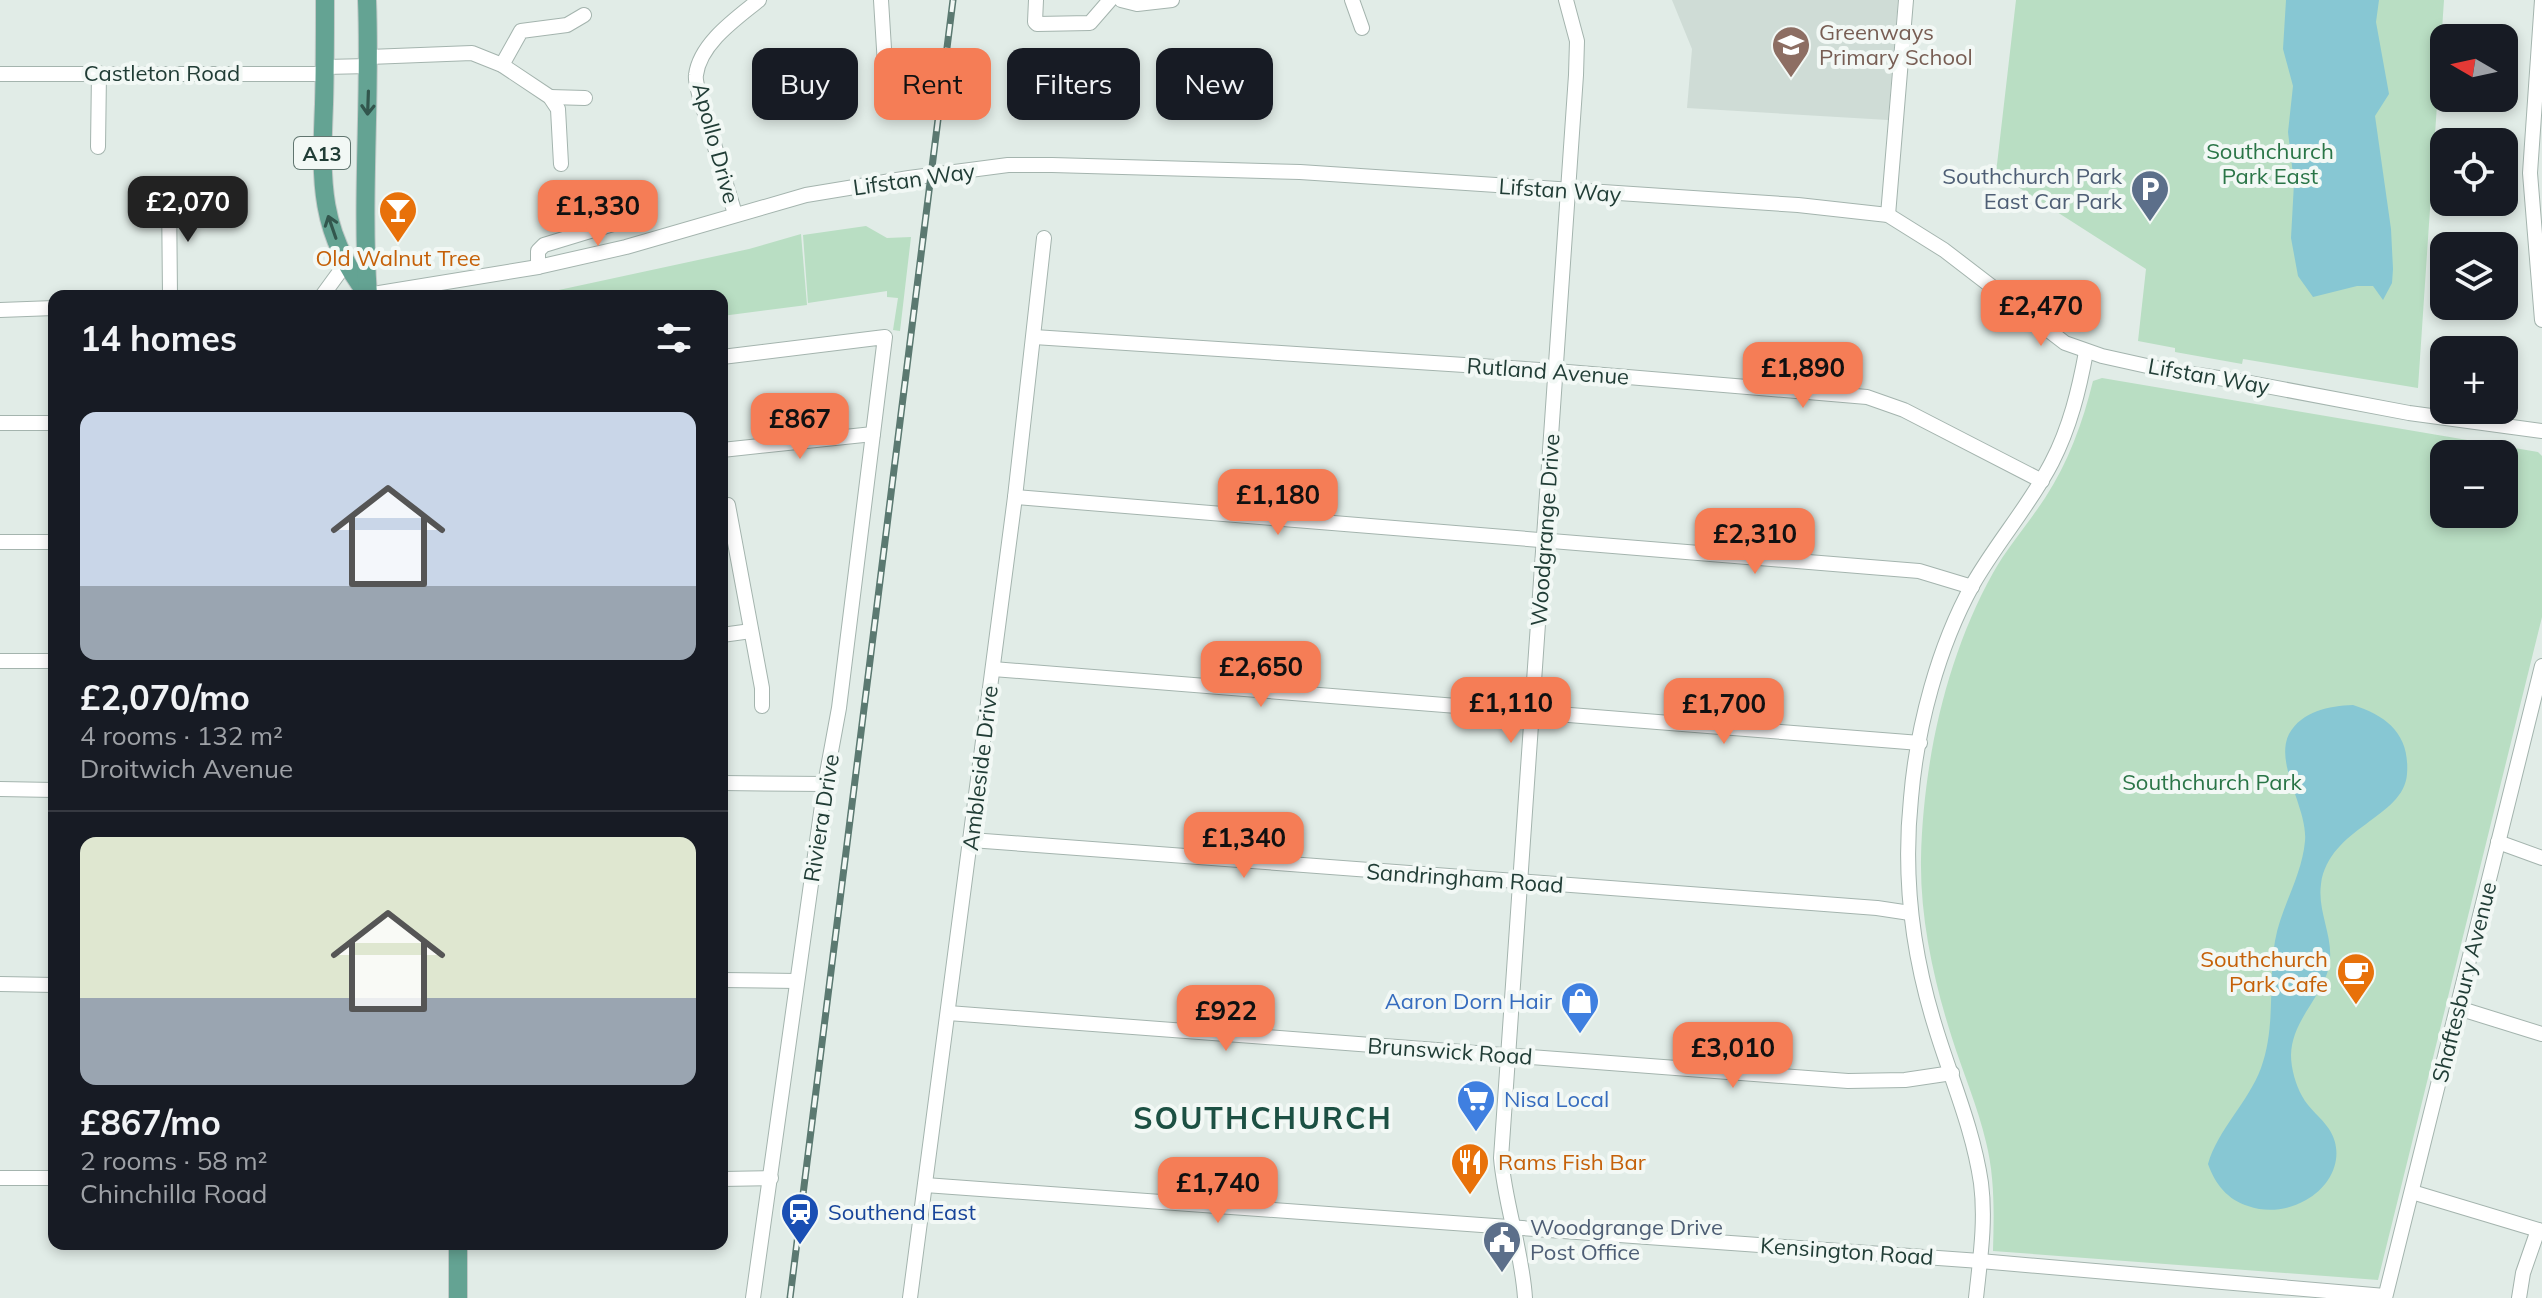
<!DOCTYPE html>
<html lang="en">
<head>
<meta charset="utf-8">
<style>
  :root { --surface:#171b24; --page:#242831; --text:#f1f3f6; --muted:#9ea1a6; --line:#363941; --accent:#f57d56 }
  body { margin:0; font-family:Mulish,sans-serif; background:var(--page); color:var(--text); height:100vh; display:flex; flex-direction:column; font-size:30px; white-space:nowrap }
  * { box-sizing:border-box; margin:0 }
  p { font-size:26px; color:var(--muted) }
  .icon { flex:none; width:44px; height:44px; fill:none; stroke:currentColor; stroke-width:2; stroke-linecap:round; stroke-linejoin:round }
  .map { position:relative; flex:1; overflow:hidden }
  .sheet { position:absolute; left:48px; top:290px; width:680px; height:960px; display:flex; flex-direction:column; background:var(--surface); border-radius:16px; box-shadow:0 4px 12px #0003 }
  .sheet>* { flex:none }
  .banner { position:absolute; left:752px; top:48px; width:760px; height:72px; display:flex; gap:16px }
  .needle { width:52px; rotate:279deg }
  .controls { position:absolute; left:2430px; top:24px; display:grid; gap:16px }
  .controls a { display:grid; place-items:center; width:88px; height:88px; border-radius:16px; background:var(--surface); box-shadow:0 4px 12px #0003; font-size:40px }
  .price { position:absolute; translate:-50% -68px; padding:0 18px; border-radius:16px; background:var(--accent); color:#111; font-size:26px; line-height:52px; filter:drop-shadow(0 2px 4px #0008) }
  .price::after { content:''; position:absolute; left:50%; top:48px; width:24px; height:18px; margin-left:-12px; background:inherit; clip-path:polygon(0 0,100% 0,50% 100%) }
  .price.current { background:#222; color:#fff }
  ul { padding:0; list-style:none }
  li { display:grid; align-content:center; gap:16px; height:424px; padding:0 32px }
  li+li { border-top:2px solid var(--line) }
  li span { display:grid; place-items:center; height:248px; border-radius:16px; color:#555 }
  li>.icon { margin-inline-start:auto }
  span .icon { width:144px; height:144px; fill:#fffc; stroke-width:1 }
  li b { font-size:34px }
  h2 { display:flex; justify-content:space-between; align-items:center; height:96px; padding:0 32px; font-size:34px }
  .tag { padding:0 28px; border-radius:16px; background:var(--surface); box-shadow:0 4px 12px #0003; font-size:28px; line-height:72px }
  .tag.current { background:var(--accent); color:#111 }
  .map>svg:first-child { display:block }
  .built { fill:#cfdcd6 }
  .green { fill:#b9dec3; fill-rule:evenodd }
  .water { fill:#87c7d3 }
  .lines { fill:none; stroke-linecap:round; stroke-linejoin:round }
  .minor-casing { stroke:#a4b4ae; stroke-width:16 }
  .major-casing { stroke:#c1c9c7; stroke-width:20 }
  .minor { stroke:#fff; stroke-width:14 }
  .major { stroke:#64a393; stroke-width:18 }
  .rail-casing { stroke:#5b7971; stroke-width:7 }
  .rail { stroke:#f2f8f5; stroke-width:4; stroke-dasharray:12; stroke-linecap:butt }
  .oneway { stroke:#32564d }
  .labels { text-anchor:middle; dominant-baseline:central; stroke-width:8; stroke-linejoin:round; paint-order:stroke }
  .shield { fill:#f2f8f5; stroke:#60756f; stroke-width:2 }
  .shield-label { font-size:20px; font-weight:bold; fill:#213d36 }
  .education-label { font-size:22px; fill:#785e54; stroke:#f2f8f5; text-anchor:start }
  .street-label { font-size:22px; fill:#213d36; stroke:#f2f8f5 }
  .park-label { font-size:22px; fill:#2a7547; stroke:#f2f8f5 }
  .service-label { font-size:22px; fill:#4e5e75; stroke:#f2f8f5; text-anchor:end }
  .food-label { font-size:22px; fill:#c56008; stroke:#f2f8f5 }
  .shop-label { font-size:22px; fill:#366cbe; stroke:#f2f8f5; text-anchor:end }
  .transit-label { font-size:22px; fill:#164399; stroke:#f2f8f5; text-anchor:start }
  .district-label { font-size:30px; font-weight:bold; letter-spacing:2px; fill:#1c5043; stroke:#f2f8f5 }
</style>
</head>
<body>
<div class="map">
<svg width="2542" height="1298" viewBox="0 0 2542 1298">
  <rect width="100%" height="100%" fill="#e1ece7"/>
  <polygon class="built" points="1672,0 1898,0 1888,120 1687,108 1692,49"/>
  <g class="green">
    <polygon points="2016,0 2444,0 2418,388 2243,359 2242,364 2175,352 2175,348 2138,341 2146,269 1996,173"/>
    <polygon points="866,226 887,238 911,237 900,331 893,330 898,298 887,297 887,291 808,303 803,235"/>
    <polygon points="801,234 807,305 722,316 722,296 531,296 749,249"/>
    <path d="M2102,378L2538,452L2542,456V617L2378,1280L1993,1251C1994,1215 1995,1178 1986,1142C1978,1107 1963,1073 1952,1038C1934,982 1920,919 1921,859C1923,763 1946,657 1993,573C2008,546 2028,524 2045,498C2068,463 2083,422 2093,381ZM2444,454H2504V514H2444Z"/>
  </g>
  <g class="water">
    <polygon points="2286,0 2379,0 2376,22 2389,94 2375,116 2391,229 2393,269 2392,283 2383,300 2373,286 2357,286 2313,297 2298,276 2291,238 2294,183 2288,132 2293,86 2283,49"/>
    <path d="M2353,705C2387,716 2410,734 2407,774C2404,818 2329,827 2321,884C2317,913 2335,938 2329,967C2321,999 2292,1020 2291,1055C2291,1069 2296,1085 2302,1096C2309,1109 2321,1117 2329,1129C2346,1155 2332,1186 2306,1200C2288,1210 2268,1213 2248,1206C2228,1200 2215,1184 2208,1164C2218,1129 2248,1103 2261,1068C2276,1027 2268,983 2275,941C2281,907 2302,876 2305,841C2308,808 2274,764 2289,734C2302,711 2329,706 2353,705Z"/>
  </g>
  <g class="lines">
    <g class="minor-casing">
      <g id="minor">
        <polyline points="881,0 885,65"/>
        <polyline points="1036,0 1035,22 1037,24 1090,23 1110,0"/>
        <polyline points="1121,0 1137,4 1172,0"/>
        <polyline points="1352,0 1362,28"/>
        <polyline points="2542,0 2530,173 2542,320"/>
        <polyline points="369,57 472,53 502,65 550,97 558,109 561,164"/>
        <polyline points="502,65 521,31 567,25 584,15"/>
        <polyline points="325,67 369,66"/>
        <polyline points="0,74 325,74"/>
        <polyline points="550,97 585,98"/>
        <polyline points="98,147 99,73"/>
        <polyline points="169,193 170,296"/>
        <path d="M735,214L699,94C698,89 695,80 696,75C700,43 737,18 759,0"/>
        <polyline points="1888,215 1906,0"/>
        <polyline points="538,267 538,251 544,245 636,217"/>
        <polyline points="322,296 341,270 343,256"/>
        <polyline points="361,296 538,267 626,247 806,195 909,178 1008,165 1052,165 1300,172 1798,205 1888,215 1944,250 2065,343 2102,356 2165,370 2245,382 2409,413 2542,431"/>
        <polyline points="0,310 54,308"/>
        <polyline points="1034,337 1556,371 1867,397 1904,410 2042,481"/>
        <polyline points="722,357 885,337 839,708 825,784 753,1298"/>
        <polyline points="0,423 54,423"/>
        <polyline points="722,450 873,434"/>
        <polyline points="1015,497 1919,571 1972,587"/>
        <polyline points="728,505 762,688 762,706"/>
        <polyline points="0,542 54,542"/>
        <polyline points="722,635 751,631"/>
        <polyline points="0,661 54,661"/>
        <polyline points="993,669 1920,743"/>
        <polyline points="722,783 825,784"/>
        <polyline points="0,789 54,790"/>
        <polyline points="971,840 1877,908 1910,913"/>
        <polyline points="2498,842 2542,858"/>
        <polyline points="722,980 797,981"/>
        <polyline points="0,984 54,985"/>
        <polyline points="2458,1008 2542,1034"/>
        <polyline points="948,1013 1848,1081 1905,1080 1952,1073"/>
        <polyline points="0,1178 54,1178"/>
        <polyline points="722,1179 771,1178"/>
        <polyline points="925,1185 1980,1261 2385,1296"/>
        <polyline points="2412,1192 2542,1231"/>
        <polyline points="910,1298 1015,497 1044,238"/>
        <path d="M1525,1298C1522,1250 1505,1205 1501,1158L1576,75L1577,41L1566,0"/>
        <path d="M1976,1298C1980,1260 1986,1221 1981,1183C1973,1128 1951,1079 1935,1026C1912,952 1903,875 1911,798C1917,727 1938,647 1973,584C1997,542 2030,505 2052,462C2070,427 2079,390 2086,352"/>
        <polyline points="2385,1298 2542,666"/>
        <polyline points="2519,1298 2523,1273 2538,1230"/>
      </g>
    </g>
    <g class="major-casing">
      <g id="major">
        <path d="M325,0C325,35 325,69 324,104C321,179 318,232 368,295"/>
        <path d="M367,0C371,99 361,197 368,296"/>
        <polyline points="458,1298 458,1244"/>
      </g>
    </g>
    <use href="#minor" class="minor"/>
    <use href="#major" class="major"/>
    <g class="rail-casing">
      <polyline id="rail" points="790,1298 953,0"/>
    </g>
    <use href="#rail" class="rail"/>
  </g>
  <defs><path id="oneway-shaft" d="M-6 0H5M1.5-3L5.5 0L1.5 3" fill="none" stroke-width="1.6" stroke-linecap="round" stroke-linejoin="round" transform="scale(2)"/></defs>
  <g class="oneway">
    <use href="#oneway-shaft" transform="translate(368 103) rotate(92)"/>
    <use href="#oneway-shaft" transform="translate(332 227) rotate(-109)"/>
  </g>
  <defs>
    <g id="school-pin" transform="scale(2)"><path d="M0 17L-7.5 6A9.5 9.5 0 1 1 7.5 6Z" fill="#8d6e63" stroke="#f2f8f5"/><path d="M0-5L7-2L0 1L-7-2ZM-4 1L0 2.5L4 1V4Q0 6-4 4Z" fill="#fff"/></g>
    <g id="parking-pin" transform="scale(2)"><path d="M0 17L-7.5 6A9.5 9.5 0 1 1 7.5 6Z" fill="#5c6f8a" stroke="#f2f8f5"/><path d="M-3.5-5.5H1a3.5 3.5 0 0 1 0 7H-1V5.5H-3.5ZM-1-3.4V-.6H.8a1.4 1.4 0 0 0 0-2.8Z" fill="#fff"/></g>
    <g id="bar-pin" transform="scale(2)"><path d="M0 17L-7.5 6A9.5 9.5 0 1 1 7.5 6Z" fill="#e8710a" stroke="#f2f8f5"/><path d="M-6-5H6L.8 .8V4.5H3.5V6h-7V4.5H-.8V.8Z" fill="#fff"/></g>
    <g id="cafe-pin" transform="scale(2)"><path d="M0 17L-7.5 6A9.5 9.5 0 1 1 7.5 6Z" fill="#e8710a" stroke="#f2f8f5"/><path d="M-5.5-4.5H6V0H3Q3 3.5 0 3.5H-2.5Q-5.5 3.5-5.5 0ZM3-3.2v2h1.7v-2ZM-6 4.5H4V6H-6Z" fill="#fff"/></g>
    <g id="shop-pin" transform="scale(2)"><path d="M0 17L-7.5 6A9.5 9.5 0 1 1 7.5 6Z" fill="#3f7fe0" stroke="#f2f8f5"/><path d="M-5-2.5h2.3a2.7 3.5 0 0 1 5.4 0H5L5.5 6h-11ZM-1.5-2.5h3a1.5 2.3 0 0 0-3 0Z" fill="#fff"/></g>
    <g id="supermarket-pin" transform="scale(2)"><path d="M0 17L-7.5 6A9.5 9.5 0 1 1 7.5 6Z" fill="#3f7fe0" stroke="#f2f8f5"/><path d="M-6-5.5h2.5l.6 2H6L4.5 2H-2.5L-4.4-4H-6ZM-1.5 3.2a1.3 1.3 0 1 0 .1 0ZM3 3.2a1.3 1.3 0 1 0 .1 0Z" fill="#fff"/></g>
    <g id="restaurant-pin" transform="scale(2)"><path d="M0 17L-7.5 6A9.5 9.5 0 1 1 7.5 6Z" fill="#e8710a" stroke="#f2f8f5"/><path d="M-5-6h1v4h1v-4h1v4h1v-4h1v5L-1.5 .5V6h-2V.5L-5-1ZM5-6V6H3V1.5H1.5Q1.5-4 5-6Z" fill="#fff"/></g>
    <g id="station-pin" transform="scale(2)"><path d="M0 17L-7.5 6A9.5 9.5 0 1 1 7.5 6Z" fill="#1a4fb4" stroke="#f2f8f5"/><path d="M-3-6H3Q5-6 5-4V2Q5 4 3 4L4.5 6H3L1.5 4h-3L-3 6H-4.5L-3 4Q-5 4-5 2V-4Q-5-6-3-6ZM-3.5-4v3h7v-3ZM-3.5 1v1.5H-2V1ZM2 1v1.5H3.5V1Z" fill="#fff"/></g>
    <g id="civic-pin" transform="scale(2)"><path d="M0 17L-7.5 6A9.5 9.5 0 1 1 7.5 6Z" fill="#5c6f8a" stroke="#f2f8f5"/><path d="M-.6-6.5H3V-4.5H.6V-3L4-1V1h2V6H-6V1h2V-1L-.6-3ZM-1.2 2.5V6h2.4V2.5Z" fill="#fff"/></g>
  </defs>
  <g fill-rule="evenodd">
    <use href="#school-pin" x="1791" y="45"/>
    <use href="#parking-pin" x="2150" y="189"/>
    <use href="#bar-pin" x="398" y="210"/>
    <use href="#cafe-pin" x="2356" y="972"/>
    <use href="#shop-pin" x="1580" y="1001"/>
    <use href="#supermarket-pin" x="1476" y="1099"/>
    <use href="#restaurant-pin" x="1470" y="1162"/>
    <use href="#station-pin" x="800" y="1212"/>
    <use href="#civic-pin" x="1502" y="1240"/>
  </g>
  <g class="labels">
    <rect class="shield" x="294" y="137" width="56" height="32" rx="6"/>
    <g class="shield-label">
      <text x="322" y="153">A13</text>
    </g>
    <g class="education-label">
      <text x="1819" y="32">Greenways<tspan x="1819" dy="25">Primary School</tspan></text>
    </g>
    <g class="street-label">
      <text x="162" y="73">Castleton Road</text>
      <text transform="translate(716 143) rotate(75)">Apollo Drive</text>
      <text transform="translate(914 179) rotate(-8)">Lifstan Way</text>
      <text transform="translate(1560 190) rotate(4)">Lifstan Way</text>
      <text transform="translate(1548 371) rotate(4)">Rutland Avenue</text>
      <text transform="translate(2209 376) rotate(10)">Lifstan Way</text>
      <text transform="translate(1545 530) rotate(-86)">Woodgrange Drive</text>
      <text transform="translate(980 768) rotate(-83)">Ambleside Drive</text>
      <text transform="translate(821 818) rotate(-81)">Riviera Drive</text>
      <text transform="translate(1465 878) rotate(4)">Sandringham Road</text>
      <text transform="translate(2464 982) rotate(-76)">Shaftesbury Avenue</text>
      <text transform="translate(1450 1051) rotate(4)">Brunswick Road</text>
      <text transform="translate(1847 1251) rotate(4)">Kensington Road</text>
    </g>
    <g class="park-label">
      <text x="2270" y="151">Southchurch<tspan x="2270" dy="25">Park East</tspan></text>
      <text x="2212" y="782">Southchurch Park</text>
    </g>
    <g class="service-label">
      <text x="2122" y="176">Southchurch Park<tspan x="2122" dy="25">East Car Park</tspan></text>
      <text x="1530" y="1227" text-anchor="start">Woodgrange Drive<tspan x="1530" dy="25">Post Office</tspan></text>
    </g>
    <g class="food-label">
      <text x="398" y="258">Old Walnut Tree</text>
      <text x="2328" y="959" text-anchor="end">Southchurch<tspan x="2328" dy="25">Park Cafe</tspan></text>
      <text x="1498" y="1162" text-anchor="start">Rams Fish Bar</text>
    </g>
    <g class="shop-label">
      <text x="1552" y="1001">Aaron Dorn Hair</text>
      <text x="1504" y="1099" text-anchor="start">Nisa Local</text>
    </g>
    <g class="transit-label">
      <text x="828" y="1212">Southend East</text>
    </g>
    <g class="district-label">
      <text x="1263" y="1118">SOUTHCHURCH</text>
    </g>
  </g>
</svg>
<div class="controls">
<a><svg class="needle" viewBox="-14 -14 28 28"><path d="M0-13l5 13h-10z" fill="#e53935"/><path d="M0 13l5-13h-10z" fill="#9ea1a6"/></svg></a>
<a><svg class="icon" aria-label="locate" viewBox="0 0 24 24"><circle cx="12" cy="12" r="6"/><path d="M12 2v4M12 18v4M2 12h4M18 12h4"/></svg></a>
<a><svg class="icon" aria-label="layers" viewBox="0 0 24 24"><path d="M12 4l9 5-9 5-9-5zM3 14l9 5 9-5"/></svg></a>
<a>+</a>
<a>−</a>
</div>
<b class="price current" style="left:188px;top:244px">£2,070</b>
<b class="price" style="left:598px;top:248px">£1,330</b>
<b class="price" style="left:2041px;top:348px">£2,470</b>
<b class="price" style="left:1803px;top:410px">£1,890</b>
<b class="price" style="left:800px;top:461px">£867</b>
<b class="price" style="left:1278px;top:537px">£1,180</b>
<b class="price" style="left:1755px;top:576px">£2,310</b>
<b class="price" style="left:1261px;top:709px">£2,650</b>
<b class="price" style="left:1511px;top:745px">£1,110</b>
<b class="price" style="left:1724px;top:746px">£1,700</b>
<b class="price" style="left:1244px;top:880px">£1,340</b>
<b class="price" style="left:1226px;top:1053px">£922</b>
<b class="price" style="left:1733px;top:1090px">£3,010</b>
<b class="price" style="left:1218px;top:1225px">£1,740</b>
<div class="banner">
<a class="tag">Buy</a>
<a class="tag current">Rent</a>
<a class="tag">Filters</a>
<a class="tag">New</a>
</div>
<section class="sheet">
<h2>14 homes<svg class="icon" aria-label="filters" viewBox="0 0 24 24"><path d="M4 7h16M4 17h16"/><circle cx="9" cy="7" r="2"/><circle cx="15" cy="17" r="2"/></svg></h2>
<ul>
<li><span style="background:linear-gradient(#c9d6e8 70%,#9aa5b1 0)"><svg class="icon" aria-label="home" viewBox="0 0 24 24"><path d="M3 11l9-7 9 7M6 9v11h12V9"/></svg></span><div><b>£2,070/mo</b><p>4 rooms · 132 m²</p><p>Droitwich Avenue</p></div></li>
<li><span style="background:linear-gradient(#dfe7d0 65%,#9aa5b1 0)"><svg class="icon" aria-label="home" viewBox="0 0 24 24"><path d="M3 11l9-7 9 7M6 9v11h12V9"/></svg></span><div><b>£867/mo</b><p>2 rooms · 58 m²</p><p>Chinchilla Road</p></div></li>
</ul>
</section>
</div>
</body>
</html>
